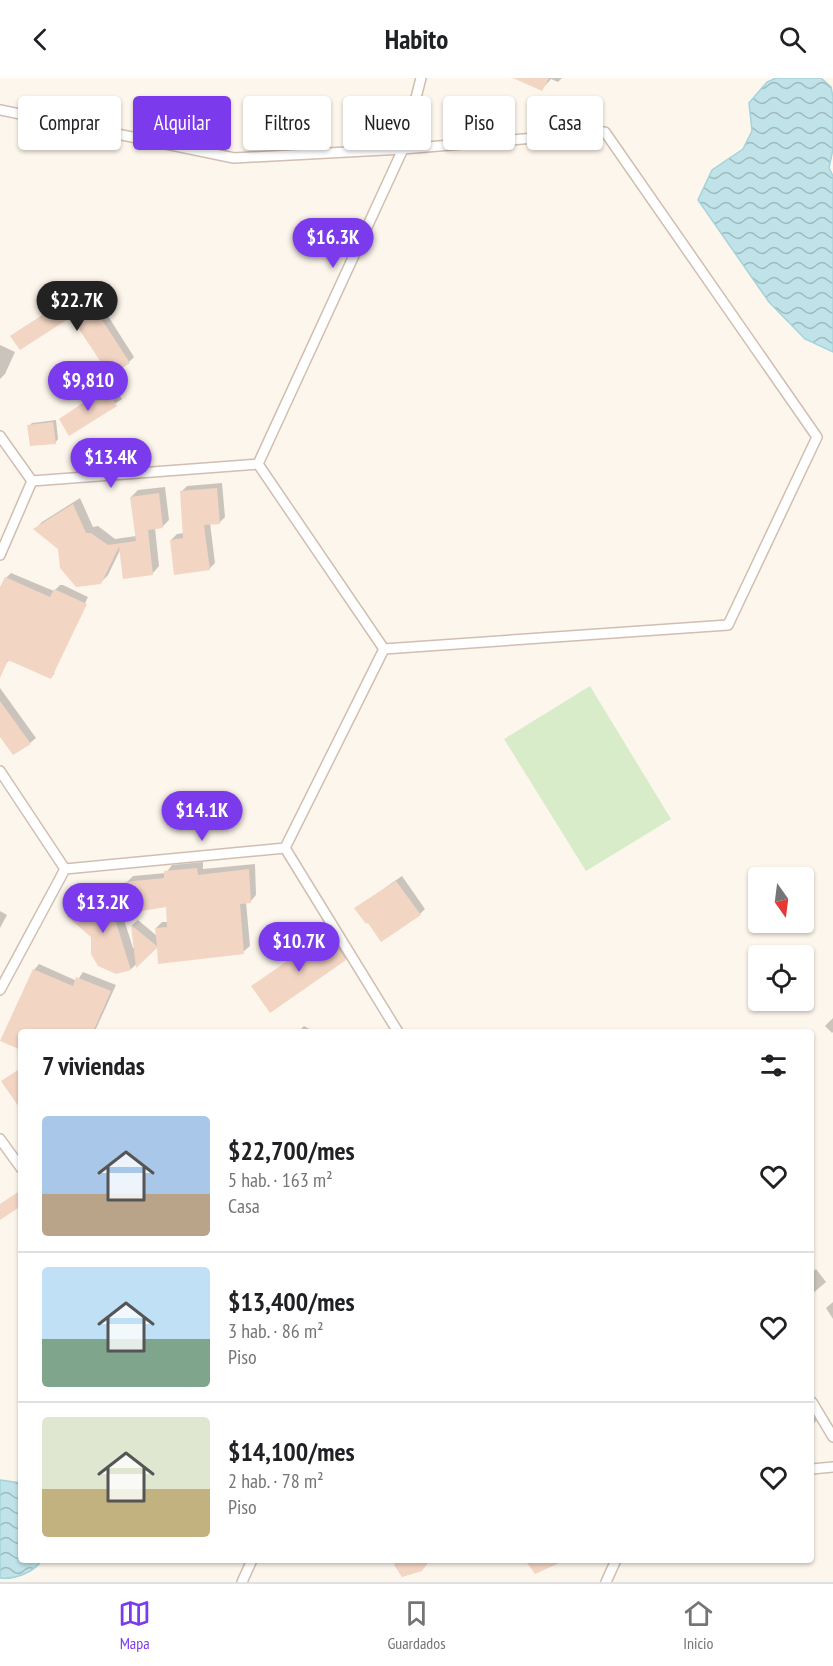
<!DOCTYPE html>
<html lang="es">
<head>
<meta charset="utf-8">
<style>
  :root { --surface:#fff; --page:#f2f2f2; --text:#202124; --muted:#757577; --line:#e0e0e0; --accent:#7c3aed }
  body { margin:0; font-family:"PT Sans Narrow",sans-serif; background:var(--page); color:var(--text); height:100vh; display:flex; flex-direction:column; font-size:22px; white-space:nowrap }
  * { box-sizing:border-box; margin:0 }
  p { font-size:20px; color:var(--muted) }
  .icon { flex:none; width:33px; height:33px; fill:none; stroke:currentColor; stroke-width:2; stroke-linecap:round; stroke-linejoin:round }
  .map { position:relative; flex:1; overflow:hidden }
  .sheet { position:absolute; left:18px; top:951px; width:796px; height:534px; display:flex; flex-direction:column; background:var(--surface); border-radius:6px; box-shadow:0 2px 4px #0004 }
  .sheet>* { flex:none }
  .banner { position:absolute; left:18px; top:18px; width:798px; height:54px; display:flex; gap:12px }
  .needle { width:39px; rotate:166deg }
  .buttons { position:absolute; left:748px; top:789px; display:grid; gap:12px }
  .buttons a { display:grid; place-items:center; width:66px; height:66px; border-radius:6px; background:var(--surface); box-shadow:0 2px 4px #0004; font-size:30px }
  .price { position:absolute; translate:-50% -51px; padding:0 14px; border-radius:21px; background:var(--accent); color:#fff; font-size:20px; line-height:39px; filter:drop-shadow(0 2px 3px #0008) }
  .price::after { content:''; position:absolute; left:50%; top:36px; width:18px; height:14px; margin-left:-9px; background:inherit; clip-path:polygon(0 0,100% 0,50% 100%) }
  .price.on { background:#222; color:#fff }
  ul { padding:0; list-style:none }
  li { display:flex; align-items:center; gap:18px; height:150px; padding:0 24px }
  li+li { border-top:2px solid var(--line) }
  li span { display:grid; place-items:center; flex:none; width:168px; height:120px; border-radius:6px; color:#555 }
  li>.icon { margin-inline-start:auto }
  span .icon { width:72px; height:72px; fill:#fffc; stroke-width:1 }
  li b { font-size:26px }
  h2 { display:flex; justify-content:space-between; align-items:center; height:72px; padding:0 24px; font-size:26px }
  .tag { padding:0 21px; border-radius:6px; background:var(--surface); box-shadow:0 2px 4px #0004; font-size:21px; line-height:54px }
  .tag.on { background:var(--accent); color:#fff }
  header { display:flex; justify-content:space-between; align-items:center; height:78px; padding:0 24px; background:var(--surface); font-size:27px; font-weight:700 }
  .menu { display:flex; justify-content:space-around; align-items:center; height:84px; border-top:2px solid var(--line); background:var(--surface); font-size:16px; color:var(--muted) }
  .menu a { display:grid; justify-items:center; gap:3px }
  .menu .on { color:var(--accent) }
  .map>svg:first-child { display:block }
  .garden { fill:#d8ecc9 }
  .water { fill:url(#water-waves); stroke:#a5d3da; stroke-width:1.5 }
  .shadow { fill:#0003 }
  .building { fill:#f3d5c3 }
  .lines { fill:none; stroke-linecap:round; stroke-linejoin:round }
  .street-casing { stroke:#d1beb0; stroke-width:12 }
  .street { stroke:#fff; stroke-width:9 }
</style>
</head>
<body>
<header><svg class="icon" aria-label="back" viewBox="0 0 24 24"><path d="M15 5l-7 7 7 7"/></svg>Habito<svg class="icon" aria-label="search" viewBox="0 0 24 24"><circle cx="10" cy="10" r="6"/><path d="M15 15l6 6"/></svg></header>
<div class="map">
<svg width="833" height="1504" viewBox="0 0 833 1504">
  <defs>
    <pattern id="water-waves" width="16" height="10" patternUnits="userSpaceOnUse" patternTransform="scale(1.5)"><rect width="16" height="10" fill="#bfe3e8"/><path d="M0 5q4-4 8 0t8 0" fill="none" stroke="#a0bbbe"/></pattern>
  </defs>
  <rect width="100%" height="100%" fill="#fdf6ec"/>
  <polygon class="garden" points="590,608 671,741 586,793 504,661"/>
  <g class="water">
    <polygon points="776,0 821,0 831,9 833,19 833,71 829,90 833,98 833,274 805,261 769,224 698,122 712,92 743,71 752,53 749,25 767,4"/>
    <path d="M0,1402L21,1405V1482H42C34,1494 15,1502 0,1500Z"/>
  </g>
  <g class="shadow">
    <polygon points="517,0 562,0 558,4 551,1 542,11"/>
    <polygon points="85,210 98,228 101,227 134,279 129,284 71,237 12,258 18,253"/>
    <polygon points="0,267 15,274 5,296 0,301"/>
    <polygon points="111,306 122,321 70,356 60,342"/>
    <polygon points="56,342 58,361 55,365 29,348 32,345"/>
    <polygon points="222,405 225,439 220,444 210,445 215,485 209,491 171,462 177,456 184,455 181,414 187,408"/>
    <polygon points="165,409 169,442 162,449 155,450 159,488 153,495 121,470 108,497 101,504 35,451 42,444 80,420 93,449 98,448 115,461 136,458 131,419 138,412"/>
    <polygon points="11,495 54,513 60,507 63,507 88,519 52,595 55,595 50,600 10,581 3,589 0,589 0,513 6,500"/>
    <polygon points="0,610 36,660 30,665 0,656"/>
    <polygon points="203,784 203,791 255,786 256,817 250,824 246,824 250,868 243,874 158,867 131,891 69,838 76,831 113,807 133,870 135,870 132,847 138,842 157,858 156,850 162,844 168,844 167,828 127,804 133,798 166,795 172,787"/>
    <polygon points="402,798 425,831 420,836 356,830"/>
    <polygon points="0,833 7,837 0,850"/>
    <polygon points="334,851 350,875 345,881 253,908"/>
    <polygon points="39,886 77,903 83,894 116,907 95,953 97,954 21,954 21,970 2,962 34,892"/>
    <polygon points="833,940 833,954 832,955 825,948"/>
    <polygon points="304,948 315,954 298,954"/>
    <polygon points="816,1191 826,1204 812,1216 812,1194"/>
    <polygon points="833,1224 833,1241 826,1230"/>
    <polygon points="812,1330 818,1341 812,1347"/>
  </g>
  <g class="building">
    <polygon points="513,0 549,0 542,13"/>
    <polygon points="79,214 92,233 95,231 130,285 110,298 71,239 20,272 10,258"/>
    <polygon points="105,310 117,328 69,358 59,341"/>
    <polygon points="53,344 56,366 30,368 27,347"/>
    <polygon points="217,410 220,446 204,447 210,492 174,497 170,462 183,460 180,413"/>
    <polygon points="159,415 163,450 148,452 153,497 123,501 119,469 101,506 76,509 60,490 58,471 33,451 73,426 86,455 91,455 108,467 136,463 130,419"/>
    <polygon points="5,499 50,519 54,511 87,526 51,601 8,582 0,600 0,509"/>
    <polygon points="0,623 31,666 13,677 0,659"/>
    <polygon points="197,790 198,797 249,791 251,825 240,826 244,876 158,886 157,870 136,890 131,847 157,868 155,850 167,849 166,829 129,835 125,804 164,800 164,793"/>
    <polygon points="396,803 421,837 381,864 368,845 366,846 354,830"/>
    <polygon points="106,813 131,892 116,896 98,888 91,876 91,859 67,838"/>
    <polygon points="328,855 346,882 270,935 251,908"/>
    <polygon points="33,891 73,908 76,899 111,913 93,954 21,954 21,972 0,963"/>
    <polygon points="21,990 21,1032 1,1003"/>
    <polygon points="21,1112 21,1128 0,1142 0,1126"/>
    <polygon points="398,1482 430,1482 422,1493 402,1499 394,1487"/>
    <polygon points="525,1482 566,1482 535,1496"/>
  </g>
  <g class="lines">
    <g class="street-casing">
      <g id="street">
        <polyline points="0,32 234,80 403,71 605,54 817,359 728,547 384,571 258,386"/>
        <polyline points="0,358 32,403 258,386"/>
        <polyline points="258,386 403,71 421,0"/>
        <polyline points="0,477 32,403"/>
        <polyline points="0,693 65,791"/>
        <polyline points="285,770 398,954"/>
        <polyline points="0,912 65,791 285,770 384,571"/>
        <polyline points="0,1061 21,1090"/>
        <polyline points="812,1324 833,1359"/>
        <polyline points="812,1391 833,1389"/>
        <polyline points="242,1504 252,1482"/>
        <polyline points="606,1504 616,1482"/>
      </g>
    </g>
    <use href="#street" class="street"/>
  </g>
</svg>
<div class="buttons">
<a><svg class="needle" viewBox="-14 -14 28 28"><path d="M0-13l5 13h-10z" fill="#e53935"/><path d="M0 13l5-13h-10z" fill="#757577"/></svg></a>
<a><svg class="icon" aria-label="locate" viewBox="0 0 24 24"><circle cx="12" cy="12" r="6"/><path d="M12 2v4M12 18v4M2 12h4M18 12h4"/></svg></a>
</div>
<b class="price" style="left:333px;top:191px">$16.3K</b>
<b class="price on" style="left:77px;top:254px">$22.7K</b>
<b class="price" style="left:88px;top:334px">$9,810</b>
<b class="price" style="left:111px;top:411px">$13.4K</b>
<b class="price" style="left:202px;top:764px">$14.1K</b>
<b class="price" style="left:103px;top:856px">$13.2K</b>
<b class="price" style="left:299px;top:895px">$10.7K</b>
<div class="banner">
<a class="tag">Comprar</a>
<a class="tag on">Alquilar</a>
<a class="tag">Filtros</a>
<a class="tag">Nuevo</a>
<a class="tag">Piso</a>
<a class="tag">Casa</a>
</div>
<section class="sheet">
<h2>7 viviendas<svg class="icon" aria-label="filters" viewBox="0 0 24 24"><path d="M4 7h16M4 17h16"/><circle cx="9" cy="7" r="2"/><circle cx="15" cy="17" r="2"/></svg></h2>
<ul>
<li><span style="background:linear-gradient(#a9c7e8 65%,#b9a48a 0)"><svg class="icon" aria-label="home" viewBox="0 0 24 24"><path d="M3 11l9-7 9 7M6 9v11h12V9"/></svg></span><div><b>$22,700/mes</b><p>5 hab. · 163 m²</p><p>Casa</p></div><svg class="icon" aria-label="heart" viewBox="0 0 24 24"><path d="M12 20l-8-8c-3-5 5-10 8-4 3-6 11-1 8 4z"/></svg></li>
<li><span style="background:linear-gradient(#bfe0f5 60%,#7fa58c 0)"><svg class="icon" aria-label="home" viewBox="0 0 24 24"><path d="M3 11l9-7 9 7M6 9v11h12V9"/></svg></span><div><b>$13,400/mes</b><p>3 hab. · 86 m²</p><p>Piso</p></div><svg class="icon" aria-label="heart" viewBox="0 0 24 24"><path d="M12 20l-8-8c-3-5 5-10 8-4 3-6 11-1 8 4z"/></svg></li>
<li><span style="background:linear-gradient(#dfe7d0 60%,#c2b280 0)"><svg class="icon" aria-label="home" viewBox="0 0 24 24"><path d="M3 11l9-7 9 7M6 9v11h12V9"/></svg></span><div><b>$14,100/mes</b><p>2 hab. · 78 m²</p><p>Piso</p></div><svg class="icon" aria-label="heart" viewBox="0 0 24 24"><path d="M12 20l-8-8c-3-5 5-10 8-4 3-6 11-1 8 4z"/></svg></li>
</ul>
</section>
</div>
<nav class="menu">
<a class="on"><svg class="icon" aria-label="map" viewBox="0 0 24 24"><path d="M3 6l6-2 6 2 6-2v14l-6 2-6-2-6 2zM9 4v14M15 6v14"/></svg>Mapa</a>
<a><svg class="icon" aria-label="saved" viewBox="0 0 24 24"><path d="M7 4h10v16l-5-4-5 4z"/></svg>Guardados</a>
<a><svg class="icon" aria-label="home" viewBox="0 0 24 24"><path d="M3 11l9-7 9 7M6 9v11h12V9"/></svg>Inicio</a>
</nav>
</body>
</html>
